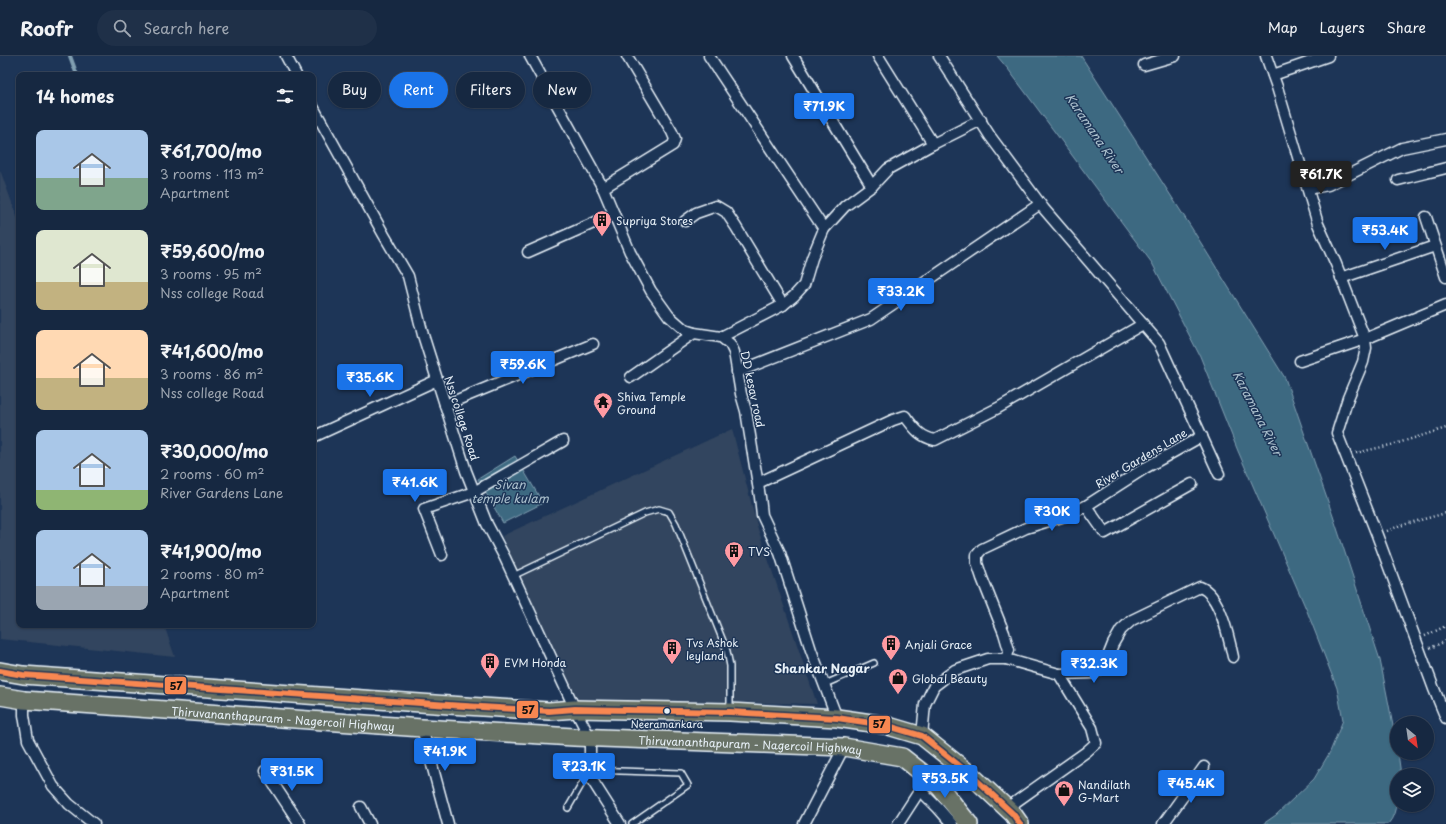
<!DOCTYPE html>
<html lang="en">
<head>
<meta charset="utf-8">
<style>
  :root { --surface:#162841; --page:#1f3048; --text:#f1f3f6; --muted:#9ea6b1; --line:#35445a; --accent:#1a73e8 }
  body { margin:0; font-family:"Playpen Sans",sans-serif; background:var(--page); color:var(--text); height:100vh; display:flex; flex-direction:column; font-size:15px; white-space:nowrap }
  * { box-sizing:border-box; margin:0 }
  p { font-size:13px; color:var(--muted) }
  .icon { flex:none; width:22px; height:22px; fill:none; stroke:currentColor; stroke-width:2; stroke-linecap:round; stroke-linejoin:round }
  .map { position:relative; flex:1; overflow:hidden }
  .details { position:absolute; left:16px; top:16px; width:300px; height:556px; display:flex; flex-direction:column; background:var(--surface); border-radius:8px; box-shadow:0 1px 3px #0004,0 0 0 1px var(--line) }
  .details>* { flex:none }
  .banner { position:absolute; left:328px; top:16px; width:380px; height:36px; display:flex; gap:8px }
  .needle { width:26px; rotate:151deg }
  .tools { position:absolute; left:1390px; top:660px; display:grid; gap:8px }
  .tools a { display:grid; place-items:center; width:44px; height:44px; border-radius:50%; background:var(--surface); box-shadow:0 1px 3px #0004,0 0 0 1px var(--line); font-size:20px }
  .price { position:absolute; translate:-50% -34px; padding:0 9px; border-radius:4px; background:var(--accent); color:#fff; font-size:13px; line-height:26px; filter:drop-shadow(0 1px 2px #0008) }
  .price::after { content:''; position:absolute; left:50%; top:24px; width:12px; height:9px; margin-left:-6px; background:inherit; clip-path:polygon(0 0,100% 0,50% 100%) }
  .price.selected { background:#222; color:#fff }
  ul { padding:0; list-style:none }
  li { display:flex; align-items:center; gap:12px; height:100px; padding:0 20px }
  li span { display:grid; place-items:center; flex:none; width:112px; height:80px; border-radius:8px; color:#555 }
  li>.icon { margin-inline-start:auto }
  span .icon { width:48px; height:48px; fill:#fffc; stroke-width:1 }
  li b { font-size:17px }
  h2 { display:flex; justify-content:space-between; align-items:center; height:48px; padding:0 20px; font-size:17px }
  .pill { padding:0 14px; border-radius:18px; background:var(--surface); box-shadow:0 1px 3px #0004,0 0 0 1px var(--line); font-size:14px; line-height:36px }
  .pill.selected { background:var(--accent); color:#fff }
  header { display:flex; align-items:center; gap:24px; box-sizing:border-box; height:56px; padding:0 20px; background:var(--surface); border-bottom:1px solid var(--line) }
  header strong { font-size:19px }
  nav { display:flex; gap:22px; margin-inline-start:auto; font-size:14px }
  .search { width:280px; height:36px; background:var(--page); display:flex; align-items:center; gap:10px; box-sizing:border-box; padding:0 14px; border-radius:22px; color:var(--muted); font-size:15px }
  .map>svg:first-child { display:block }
  .built { fill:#32455e }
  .water { fill:#3c6981; stroke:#819fb1 }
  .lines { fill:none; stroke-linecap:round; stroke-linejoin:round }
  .stream { stroke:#819fb1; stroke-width:4 }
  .service-casing { stroke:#e8f1f8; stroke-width:8 }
  .minor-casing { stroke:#e8f1f8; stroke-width:13 }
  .primary-casing { stroke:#e8f1f8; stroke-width:20 }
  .path { stroke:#e8f1f8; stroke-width:2.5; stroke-dasharray:1 3; stroke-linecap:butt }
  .service { stroke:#1d3557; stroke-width:5 }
  .minor { stroke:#1d3557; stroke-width:10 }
  .primary { stroke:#687266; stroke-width:17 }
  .bus-1-casing { stroke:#1d3557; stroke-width:9 }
  .bus-1 { stroke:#f88751; stroke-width:6 }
  .bus-dot { fill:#e8f1f8; stroke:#1d3557; stroke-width:1.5 }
  .labels { text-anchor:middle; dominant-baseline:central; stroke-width:3; stroke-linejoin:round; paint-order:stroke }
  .bus-label { font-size:10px; fill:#e8f1f8; stroke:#1d3557 }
  .poi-label { font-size:11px; fill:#e8f1f8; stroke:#1d3557; text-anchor:start }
  .street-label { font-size:11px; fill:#e8f1f8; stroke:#1d3557 }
  .water-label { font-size:12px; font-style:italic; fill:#acc1ce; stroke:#1d3557 }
  .neighbourhood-label { font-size:12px; font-weight:bold; fill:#e8f1f8; stroke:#1d3557 }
  .line-badge { stroke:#1d3557; stroke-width:1.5 }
  .pale-badge-label { font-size:11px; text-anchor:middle; font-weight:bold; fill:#111 }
</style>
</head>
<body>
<header>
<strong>Roofr</strong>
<div class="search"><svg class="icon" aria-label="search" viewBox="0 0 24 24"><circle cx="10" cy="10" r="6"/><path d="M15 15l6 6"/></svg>Search here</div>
<nav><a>Map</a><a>Layers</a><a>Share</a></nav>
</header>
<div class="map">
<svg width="1446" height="768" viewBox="0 0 1446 768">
  <rect width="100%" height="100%" fill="#1d3557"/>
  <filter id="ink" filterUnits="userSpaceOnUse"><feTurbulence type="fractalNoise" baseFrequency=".025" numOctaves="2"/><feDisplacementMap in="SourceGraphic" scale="8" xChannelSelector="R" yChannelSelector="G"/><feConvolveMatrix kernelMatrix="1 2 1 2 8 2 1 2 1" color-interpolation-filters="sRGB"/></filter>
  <g filter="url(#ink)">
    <g class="built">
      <polygon points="0,114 19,166 19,569 164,569 175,601 0,583"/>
      <polygon points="732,373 758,473 817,648 578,643 502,480"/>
    </g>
    <g class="water">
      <path d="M997,0H1081L1191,171L1285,322L1333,460L1380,604L1397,690L1401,719H1397C1397,735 1399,756 1388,768H1263L1276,759L1314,723L1330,696L1343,664L1337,632L1307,555L1238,395L1200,300L1152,207L1008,13Z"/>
      <polygon points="515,400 543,447 503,467 478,423"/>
    </g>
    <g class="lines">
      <polyline class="stream" points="70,0 77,19"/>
      <g class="service-casing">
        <g id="service">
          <polyline points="513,520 645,457 659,453 669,456 676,468 727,595 730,610 730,653"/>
          <polyline points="825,628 874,607"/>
          <polyline points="568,752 590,714 681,717 688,729 632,768"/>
        </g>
      </g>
      <g class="minor-casing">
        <g id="minor">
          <polyline points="286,0 296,19"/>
          <polyline points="530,0 603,132 630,196 651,235 669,260 685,274 694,277 721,281 730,288 734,296 741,338 746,355 760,441 762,459 780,497 811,594 837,662"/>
          <polyline points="709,0 824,173"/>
          <polyline points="793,0 872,130"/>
          <polyline points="878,0 933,88"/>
          <polyline points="939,0 990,80 1044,153 1159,287 1219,418"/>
          <polyline points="1266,0 1277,31 1318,168 1336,208 1365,283 1300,305"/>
          <polyline points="1144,9 1175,0"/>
          <polyline points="1273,19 1328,0"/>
          <polyline points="313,51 384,179 408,220 423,279 466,415 487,468 505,502 575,653 590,682 590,714 592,724 620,768"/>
          <polyline points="1398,124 1446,112"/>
          <polyline points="603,132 673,89 675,83 672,76 627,0"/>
          <polyline points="1308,133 1328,129 1402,92 1446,83"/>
          <polyline points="1426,161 1446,221"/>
          <polyline points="685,165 696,157 716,150 726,156 736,171 783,249"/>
          <polyline points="528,196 614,158"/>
          <polyline points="1341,222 1435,190"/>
          <polyline points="1446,249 1365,283 1366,292 1363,306 1348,342 1337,377 1377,479 1434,633 1446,662"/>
          <polyline points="721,281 783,249 794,240 804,229 812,202 824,173 845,150 872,130 888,113 933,88 981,64"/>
          <polyline points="737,316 871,263 1040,148"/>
          <polyline points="631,321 694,277"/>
          <polyline points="445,349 593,288"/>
          <polyline points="313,381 437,324"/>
          <path d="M758,427L893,364L905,360C914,372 920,381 935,384L998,352L1143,268"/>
          <polyline points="1086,450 1105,477 1192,428"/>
          <polyline points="442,499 424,453 474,436 563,385"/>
          <polyline points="1006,603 1009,594 1004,577 982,522 977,507 977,499 982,493 1026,472 1068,459 1086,450 1145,412 1202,380"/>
          <polyline points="24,644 24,659 28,684 53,730 69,748 94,768"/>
          <polyline points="422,672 448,768"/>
          <path d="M922,680L925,648L934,630L955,614L988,603H1006L1059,618L1094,617L1101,612L1105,608L1113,588L1121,574L1132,564L1200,531C1220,538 1229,582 1233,601"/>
          <polyline points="265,715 300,768"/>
          <polyline points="927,720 920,734 938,752 952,768"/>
          <polyline points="361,751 370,768"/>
          <polyline points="1007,752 1086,696 1096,687 1092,672 1059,618"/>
          <polyline points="804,768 844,691"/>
          <polyline points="898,768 920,734"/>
          <polyline points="1163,768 1204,711"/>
        </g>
      </g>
      <g class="primary-casing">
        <g id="primary">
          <polyline points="0,615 23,619 449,649 549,655 575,653 730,656 837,662 885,669 922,680 971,719 1013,758 1020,768"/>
          <path id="s1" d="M0,640L24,644L422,672L574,681L844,691L902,701L938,729L969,768"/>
        </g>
      </g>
      <g class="path">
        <polyline points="1356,397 1395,388 1446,372"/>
        <polyline points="1387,475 1399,470 1446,457"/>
        <polyline points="1425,580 1446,570"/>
        <polyline points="1430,592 1446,585"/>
      </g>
      <use href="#service" class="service"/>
      <use href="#minor" class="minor"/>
      <use href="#primary" class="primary"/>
      <g class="bus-1-casing">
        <polyline id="bus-1" points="0,615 23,619 449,649 549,655 575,653 730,656 837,662 885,669 922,680 971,719 1013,758 1020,768"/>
      </g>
      <use href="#bus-1" class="bus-1"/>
    </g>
  </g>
  <defs>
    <g id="building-pin" transform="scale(1)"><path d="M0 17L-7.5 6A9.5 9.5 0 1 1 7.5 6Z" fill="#ff9aa2" stroke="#1d3557"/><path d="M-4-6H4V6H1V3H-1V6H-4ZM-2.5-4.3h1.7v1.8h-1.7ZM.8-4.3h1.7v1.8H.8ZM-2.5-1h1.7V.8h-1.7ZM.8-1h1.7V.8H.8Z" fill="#111"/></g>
    <g id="temple-pin" transform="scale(1)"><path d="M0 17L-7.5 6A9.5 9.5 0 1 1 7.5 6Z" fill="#ff9aa2" stroke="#1d3557"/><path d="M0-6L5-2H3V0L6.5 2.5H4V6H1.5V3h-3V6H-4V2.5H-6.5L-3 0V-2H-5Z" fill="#111"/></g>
    <g id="shop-pin" transform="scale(1)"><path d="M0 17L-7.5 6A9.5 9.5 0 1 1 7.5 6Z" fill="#ff9aa2" stroke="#1d3557"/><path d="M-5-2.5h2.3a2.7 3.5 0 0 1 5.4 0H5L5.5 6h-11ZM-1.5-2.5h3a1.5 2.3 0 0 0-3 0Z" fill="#111"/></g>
  </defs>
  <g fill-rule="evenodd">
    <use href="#building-pin" x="602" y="164"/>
    <use href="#temple-pin" x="603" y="346"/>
    <use href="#building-pin" x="734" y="495"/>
    <use href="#building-pin" x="891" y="588"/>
    <use href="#building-pin" x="672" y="592"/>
    <use href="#building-pin" x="490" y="606"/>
    <use href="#shop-pin" x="898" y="622"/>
    <use href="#shop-pin" x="1064" y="734"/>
  </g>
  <circle class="bus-dot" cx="667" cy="655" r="3.5"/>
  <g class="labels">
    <g class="bus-label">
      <text x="667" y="667">Neeramankara</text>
    </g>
    <g class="poi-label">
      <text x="616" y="164">Supriya Stores</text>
      <text x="617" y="340">Shiva Temple<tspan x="617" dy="13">Ground</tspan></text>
      <text x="748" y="495">TVS</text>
      <text x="686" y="586">Tvs Ashok<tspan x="686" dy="13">leyland</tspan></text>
      <text x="905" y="588">Anjali Grace</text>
      <text x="504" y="606">EVM Honda</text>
      <text x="912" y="622">Global Beauty</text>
      <text x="1078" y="728">Nandilath<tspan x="1078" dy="13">G-Mart</tspan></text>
    </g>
    <g class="street-label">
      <text transform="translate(753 333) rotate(78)">DD kesav road</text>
      <text transform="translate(462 362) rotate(72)">Nss college Road</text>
      <text transform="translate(1141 402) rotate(-31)">River Gardens Lane</text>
      <text stroke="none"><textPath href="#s1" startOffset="284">Thiruvananthapuram - Nagercoil Highway</textPath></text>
      <text stroke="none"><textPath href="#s1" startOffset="752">Thiruvananthapuram - Nagercoil Highway</textPath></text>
    </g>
    <g class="water-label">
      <text transform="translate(1095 77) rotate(56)">Karamana River</text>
      <text transform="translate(1258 357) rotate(63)">Karamana River</text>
      <text x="510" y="428">Sivan<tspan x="510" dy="14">temple kulam</tspan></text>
    </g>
    <g class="neighbourhood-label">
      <text x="822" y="612">Shankar Nagar</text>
    </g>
  </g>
  <g class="line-badge">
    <rect x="164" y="620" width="23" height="19" rx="4" fill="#f88751"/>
    <rect x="516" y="644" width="23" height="19" rx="4" fill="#f88751"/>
    <rect x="868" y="659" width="23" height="19" rx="4" fill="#f88751"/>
  </g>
  <g class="pale-badge-label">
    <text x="176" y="634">57</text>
    <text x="528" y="658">57</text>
    <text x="879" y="672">57</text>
  </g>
</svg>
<div class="tools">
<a><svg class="needle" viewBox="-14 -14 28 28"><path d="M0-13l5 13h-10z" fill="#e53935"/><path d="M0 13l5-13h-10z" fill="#9ea6b1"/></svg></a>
<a><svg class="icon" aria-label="layers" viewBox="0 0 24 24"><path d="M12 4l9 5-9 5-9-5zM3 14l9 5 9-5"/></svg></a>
</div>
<b class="price" style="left:824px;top:71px">₹71.9K</b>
<b class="price selected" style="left:1321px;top:139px">₹61.7K</b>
<b class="price" style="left:1385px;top:195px">₹53.4K</b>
<b class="price" style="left:901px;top:256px">₹33.2K</b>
<b class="price" style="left:523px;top:329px">₹59.6K</b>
<b class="price" style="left:370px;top:342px">₹35.6K</b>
<b class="price" style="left:415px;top:447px">₹41.6K</b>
<b class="price" style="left:1052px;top:476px">₹30K</b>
<b class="price" style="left:1094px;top:628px">₹32.3K</b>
<b class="price" style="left:445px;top:716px">₹41.9K</b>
<b class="price" style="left:584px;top:731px">₹23.1K</b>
<b class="price" style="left:292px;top:736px">₹31.5K</b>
<b class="price" style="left:945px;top:743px">₹53.5K</b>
<b class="price" style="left:1191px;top:748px">₹45.4K</b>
<div class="banner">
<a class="pill">Buy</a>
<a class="pill selected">Rent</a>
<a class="pill">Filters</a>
<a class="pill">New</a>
</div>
<section class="details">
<h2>14 homes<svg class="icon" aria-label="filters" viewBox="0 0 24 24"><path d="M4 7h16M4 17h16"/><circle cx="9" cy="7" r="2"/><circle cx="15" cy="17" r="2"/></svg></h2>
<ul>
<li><span style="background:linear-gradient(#a9c7e8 60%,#7fa58c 0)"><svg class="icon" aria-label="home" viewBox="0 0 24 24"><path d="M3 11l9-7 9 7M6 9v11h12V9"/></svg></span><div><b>₹61,700/mo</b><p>3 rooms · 113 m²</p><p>Apartment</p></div></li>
<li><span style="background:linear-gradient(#dfe7d0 65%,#c2b280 0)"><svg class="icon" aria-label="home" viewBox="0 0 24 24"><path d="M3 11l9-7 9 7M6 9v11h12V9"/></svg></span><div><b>₹59,600/mo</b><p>3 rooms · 95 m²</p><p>Nss college Road</p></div></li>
<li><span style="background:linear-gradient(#ffd9b3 60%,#c2b280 0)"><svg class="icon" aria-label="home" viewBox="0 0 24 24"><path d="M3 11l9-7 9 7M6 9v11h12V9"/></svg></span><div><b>₹41,600/mo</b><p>3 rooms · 86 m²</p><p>Nss college Road</p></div></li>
<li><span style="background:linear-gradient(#a9c7e8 75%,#8fb573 0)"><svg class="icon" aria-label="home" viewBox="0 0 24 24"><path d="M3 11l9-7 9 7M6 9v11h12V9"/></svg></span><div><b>₹30,000/mo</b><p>2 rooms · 60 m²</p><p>River Gardens Lane</p></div></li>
<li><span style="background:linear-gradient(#a9c7e8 70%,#9aa5b1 0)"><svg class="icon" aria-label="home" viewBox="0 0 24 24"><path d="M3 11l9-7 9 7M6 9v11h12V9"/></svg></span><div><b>₹41,900/mo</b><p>2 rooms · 80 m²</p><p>Apartment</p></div></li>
</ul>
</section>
</div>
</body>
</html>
